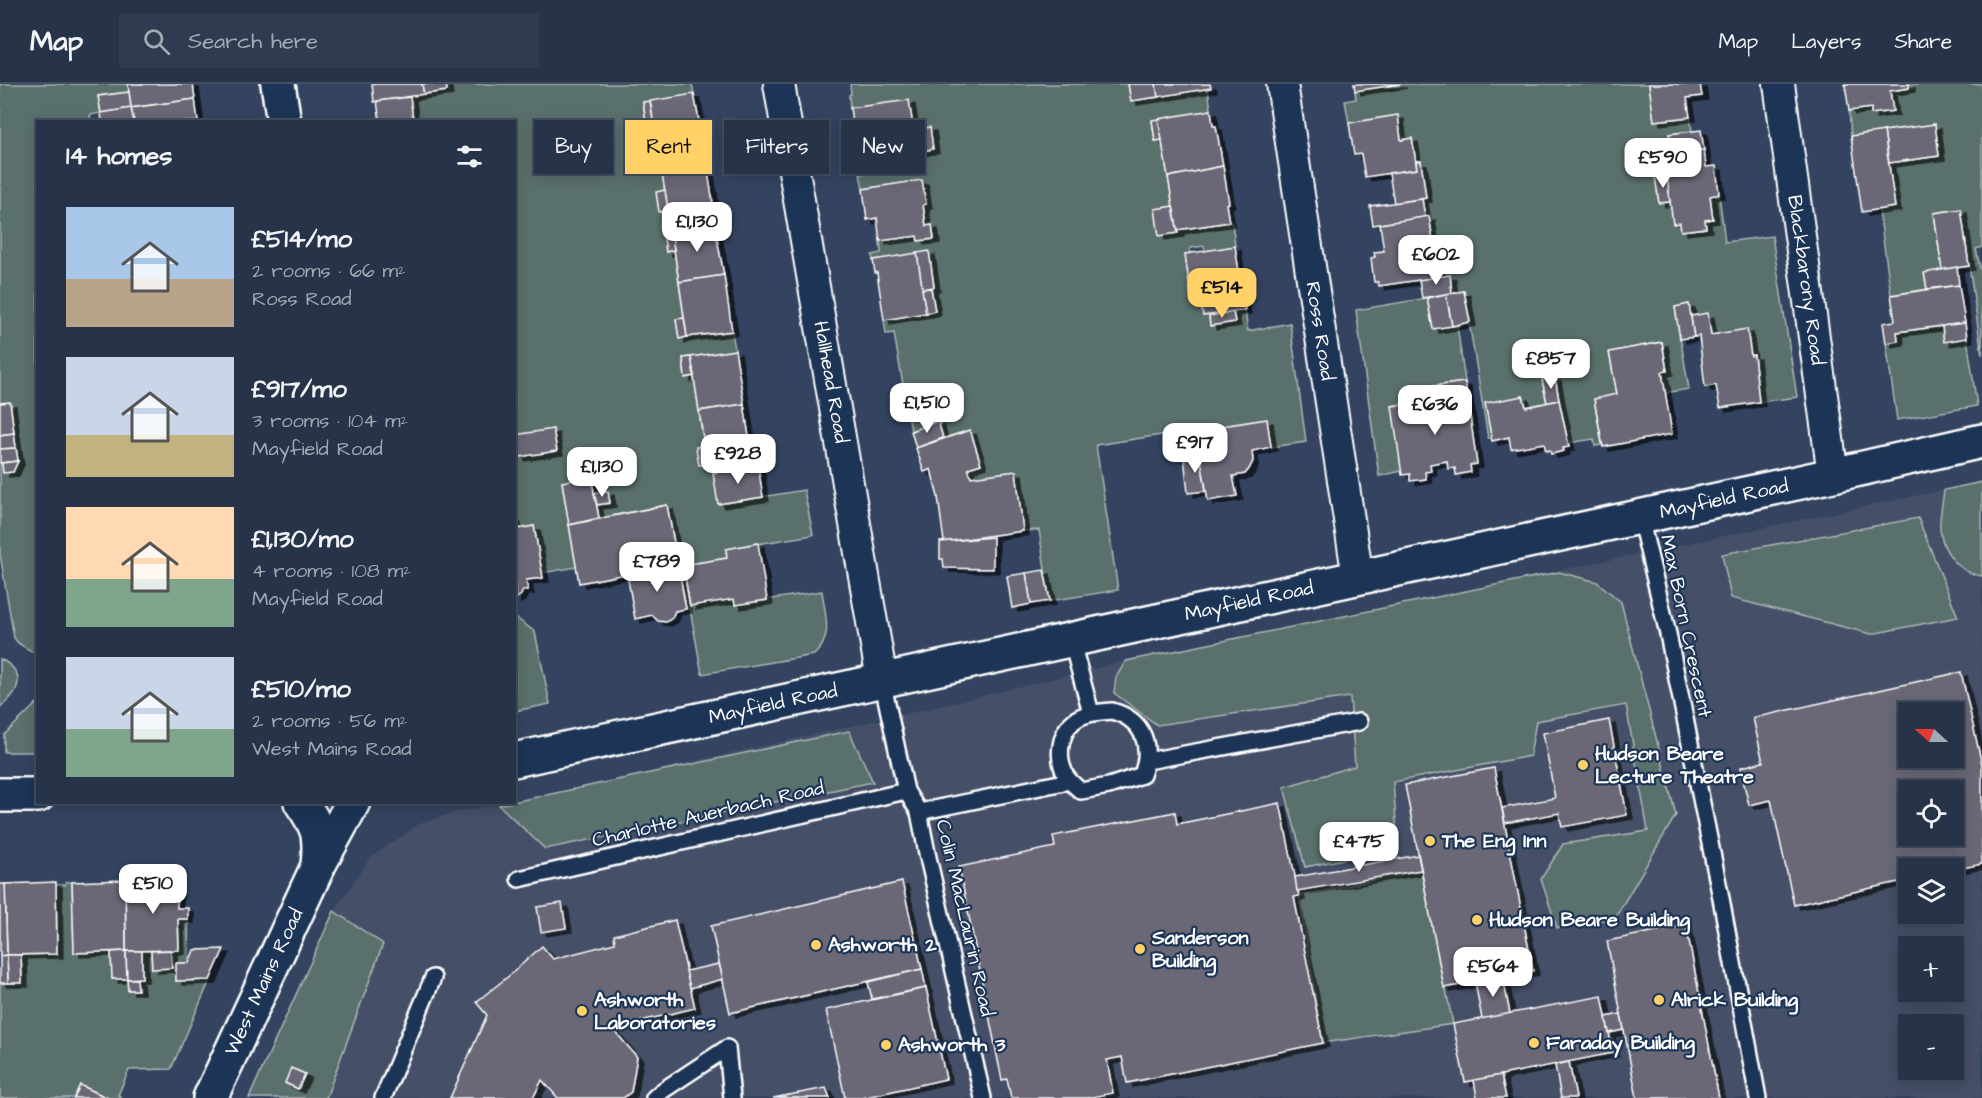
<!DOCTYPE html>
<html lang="en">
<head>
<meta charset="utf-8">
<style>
  :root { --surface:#273348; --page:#2f3b4f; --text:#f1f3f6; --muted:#a4aab4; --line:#434e60; --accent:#ffd166 }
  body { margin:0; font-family:"Architects Daughter",sans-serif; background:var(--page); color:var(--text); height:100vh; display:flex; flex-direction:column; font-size:22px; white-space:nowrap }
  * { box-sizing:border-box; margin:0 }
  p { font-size:20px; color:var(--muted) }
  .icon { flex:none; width:33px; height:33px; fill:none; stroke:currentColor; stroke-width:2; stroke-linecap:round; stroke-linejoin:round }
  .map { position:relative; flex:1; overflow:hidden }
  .sheet { position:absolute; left:36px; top:36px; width:480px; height:684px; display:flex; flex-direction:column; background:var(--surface); border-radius:0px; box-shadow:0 3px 15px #0003,0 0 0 2px var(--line) }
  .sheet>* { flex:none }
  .guide { position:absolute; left:534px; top:36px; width:570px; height:54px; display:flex; gap:12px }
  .needle { width:39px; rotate:291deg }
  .buttons { position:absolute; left:1898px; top:618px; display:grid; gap:12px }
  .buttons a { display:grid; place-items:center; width:66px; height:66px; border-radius:0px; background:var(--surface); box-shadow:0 3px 15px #0003,0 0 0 2px var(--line); font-size:30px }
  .price { position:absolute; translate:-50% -51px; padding:0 14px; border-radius:12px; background:#fff; color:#222; font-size:20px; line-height:39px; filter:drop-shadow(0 2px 3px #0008) }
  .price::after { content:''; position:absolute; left:50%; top:36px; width:18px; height:14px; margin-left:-9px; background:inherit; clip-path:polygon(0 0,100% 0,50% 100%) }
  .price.current { background:var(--accent); color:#111 }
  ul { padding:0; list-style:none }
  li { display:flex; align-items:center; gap:18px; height:150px; padding:0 30px }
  li span { display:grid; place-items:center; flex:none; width:168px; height:120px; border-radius:0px; color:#555 }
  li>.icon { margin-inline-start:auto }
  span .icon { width:72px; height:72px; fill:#fffc; stroke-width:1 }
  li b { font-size:26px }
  h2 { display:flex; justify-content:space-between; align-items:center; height:72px; padding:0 30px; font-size:26px }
  .tag { padding:0 21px; border-radius:0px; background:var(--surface); box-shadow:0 3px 15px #0003,0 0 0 2px var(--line); font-size:21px; line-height:54px }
  .tag.current { background:var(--accent); color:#111 }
  header { display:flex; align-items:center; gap:36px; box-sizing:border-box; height:84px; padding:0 30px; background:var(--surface); border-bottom:2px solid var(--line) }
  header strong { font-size:28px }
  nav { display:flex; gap:33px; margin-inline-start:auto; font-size:21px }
  .search { width:420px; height:54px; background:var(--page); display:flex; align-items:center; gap:15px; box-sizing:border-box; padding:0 21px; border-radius:0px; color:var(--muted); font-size:22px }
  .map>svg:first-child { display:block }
  .built { fill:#444f67; fill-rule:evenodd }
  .green { fill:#5a706c; stroke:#acb8b6; stroke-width:1.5 }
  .building { fill:#6b6876; stroke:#fff; stroke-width:1.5; fill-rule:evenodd; filter:url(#shadow) }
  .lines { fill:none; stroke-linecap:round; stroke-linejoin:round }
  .lane-casing { stroke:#fff; stroke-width:20 }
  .street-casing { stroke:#fff; stroke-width:34 }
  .secondary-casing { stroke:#fff; stroke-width:38 }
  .lane { stroke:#1d3557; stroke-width:15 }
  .street { stroke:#1d3557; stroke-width:30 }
  .secondary { stroke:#1d3557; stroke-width:33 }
  .poi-dot { fill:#ffd166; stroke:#1d3557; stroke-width:2 }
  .labels { text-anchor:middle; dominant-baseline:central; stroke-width:4.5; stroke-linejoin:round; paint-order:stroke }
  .street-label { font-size:20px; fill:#fff; stroke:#1d3557 }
  .poi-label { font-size:20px; font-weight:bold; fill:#fff; stroke:#1d3557; text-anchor:start }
</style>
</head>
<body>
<header>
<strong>Map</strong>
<div class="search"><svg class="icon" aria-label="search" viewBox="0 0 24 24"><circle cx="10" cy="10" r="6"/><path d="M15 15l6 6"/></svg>Search here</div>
<nav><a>Map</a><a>Layers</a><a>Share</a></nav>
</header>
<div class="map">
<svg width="1982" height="1014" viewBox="0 0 1982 1014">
  <defs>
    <filter id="shadow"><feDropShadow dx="6" dy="4" stdDeviation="0" flood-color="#0009"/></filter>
  </defs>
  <rect width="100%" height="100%" fill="#344460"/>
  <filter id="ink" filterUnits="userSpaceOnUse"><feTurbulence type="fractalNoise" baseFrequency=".0167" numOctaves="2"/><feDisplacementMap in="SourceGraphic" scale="12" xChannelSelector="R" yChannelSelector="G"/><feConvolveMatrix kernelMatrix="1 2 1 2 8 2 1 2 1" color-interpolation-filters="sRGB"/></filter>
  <g filter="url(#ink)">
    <path class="built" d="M1982,398V1014H247L334,827L370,774L421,739L456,728L514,718L932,624L1126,577ZM1908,628H1953V674H1908ZM1908,706H1953V752H1908ZM1908,784H1953V830H1908ZM1908,862H1953V908H1908ZM1908,940H1953V986H1908Z"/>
    <g class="green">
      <polygon points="0,0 128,0 129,8 98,12 101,29 90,31 91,37 38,38 37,571 18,559 14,554 0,470 0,379 2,379 3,388 13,388 18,377 11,319 0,319"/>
      <path d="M446,0H692L694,10L643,19L646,38L653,37L665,106L659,128L712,119L714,139L663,147L666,168L674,166L684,234L676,236L679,254L732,247L735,266L683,274L685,293H694L704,362L696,363L699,381L750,373L752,383L713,389L719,420L804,406L813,451L726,465L727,474L683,481L689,521L734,515L735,521L822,507C825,531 834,554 814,571L702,590L690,525H686L667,421L599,434L597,421L610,419L608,407L594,409L562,398L577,483L542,489L534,442L518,445L515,427V374L557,367L553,345L515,351L514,38L413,37L410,13L447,7Z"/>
      <polygon points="850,0 1128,0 1131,17 1208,5 1211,26 1152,36 1155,57 1162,56 1173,122 1155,125 1177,146 1232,138 1235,162 1205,167 1204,162 1190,164 1190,169 1185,170 1191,212 1200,211 1203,232 1209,232 1211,242 1235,239 1233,228 1245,226 1248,247 1290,239 1306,358 1271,363 1266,335 1096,361 1118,506 1050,517 1039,446 1023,447 1016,387 971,393 968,384 981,380 970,346 943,354 938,337 911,347 894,249 886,250 884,236 935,227 931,204 934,202 929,168 873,176 872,171 881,169 880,157 917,152 918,157 934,155 932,141 926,142 923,121 926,120 922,96 863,105 860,90 870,88 869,77 916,70 917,68 933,65 930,44 913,46 850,24 849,11 851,10"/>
      <polygon points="1401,0 1649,0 1654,37 1690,33 1692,47 1669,50 1671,70 1664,71 1667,90 1655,92 1659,119 1670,118 1681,147 1706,144 1705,136 1713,135 1710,112 1719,110 1725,158 1772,152 1797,313 1759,318 1755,295 1758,294 1754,272 1751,272 1747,245 1711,251 1708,230 1691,232 1688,221 1675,223 1689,305 1665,309 1662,288 1667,287 1662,258 1609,268 1617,310 1594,315 1602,361 1595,362 1594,355 1568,359 1555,294 1542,296 1547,319 1526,323 1523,312 1486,319 1492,354 1488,354 1464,207 1452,209 1450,191 1439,193 1429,133 1425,133 1422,115 1426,113 1421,77 1416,77 1412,55 1401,56 1397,31 1349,39 1345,17 1356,15 1355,7"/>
      <polygon points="1909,0 1982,0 1982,163 1976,165 1982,192 1982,271 1961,125 1934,129 1942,186 1925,189 1927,205 1891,211 1879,126 1895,123 1889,79 1939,72 1935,40 1851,52 1849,27 1871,24 1872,30 1892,27 1890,7 1909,4"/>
      <polygon points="1427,214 1433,245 1457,241 1465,298 1434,302 1436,316 1393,322 1402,387 1379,392 1356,226"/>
      <polygon points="1942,242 1944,257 1967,254 1977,322 1897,336 1886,259 1898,257 1897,248"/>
      <path d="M1982,398V492C1958,489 1942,467 1940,445C1939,432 1943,418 1944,406Z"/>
      <polygon points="1918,434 1958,533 1871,550 1731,514 1722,470"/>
      <polygon points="1559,488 1597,498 1621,518 1676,731 1615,834 1557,844 1541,795 1563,760 1648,747 1626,621 1536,637 1530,672 1393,698 1398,764 1305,783 1284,703 1355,682 1350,613 1157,641 1114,609 1116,593 1126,577"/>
      <polygon points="515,533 535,548 550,620 515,627"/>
      <path d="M0,575C27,588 21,608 0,623Z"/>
      <polygon points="37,619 37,668 4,668 4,651"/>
      <polygon points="849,647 873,698 545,765 499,721"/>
      <polygon points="1421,786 1453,940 1323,959 1299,812"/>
      <polygon points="66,798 72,798 74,869 111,868 112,895 127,895 128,906 138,906 137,895 142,894 142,867 151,867 152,885 171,866 179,865 178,835 188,835 189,879 176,879 176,897 210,896 171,985 129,986 118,1011 121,1012 120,1014 108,1014 80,1001 74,1014 0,1014 0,899 22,899 21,871 57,870 56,801 65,801"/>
      <polygon points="334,827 383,860 326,1014 249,1014"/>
    </g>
    <g class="building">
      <polygon points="128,0 193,0 195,15 131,24"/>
      <polygon points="372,0 422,0 424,10 374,18"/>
      <polygon points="422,0 446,0 447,7 424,10"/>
      <polygon points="1128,0 1156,0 1158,13 1131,17"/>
      <polygon points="1156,0 1210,0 1211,4 1158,13"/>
      <polygon points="1354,0 1401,0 1355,7"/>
      <polygon points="1649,0 1700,0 1702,12 1687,14 1690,33 1654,37"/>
      <polygon points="1845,0 1909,0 1909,4 1890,7 1893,27 1871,30 1871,24 1849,27"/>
      <polygon points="129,8 131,24 101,29 98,12"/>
      <polygon points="694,10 704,64 659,71 650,17"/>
      <polygon points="410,13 413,35 380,38 377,17"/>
      <polygon points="195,15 198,38 134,38 131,24"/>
      <polygon points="909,16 917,70 869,77 866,55 855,57 850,24"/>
      <polygon points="650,17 653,37 646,38 643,18"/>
      <polygon points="131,24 134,38 102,38 101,29"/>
      <polygon points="1211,26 1213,42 1216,42 1223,82 1168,93 1158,35"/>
      <polygon points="1398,31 1401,56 1412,54 1417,85 1365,93 1361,70 1354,71 1349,39"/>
      <polygon points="1158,35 1162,56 1155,57 1152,36"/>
      <polygon points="1935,40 1939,72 1889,79 1884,47"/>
      <polygon points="930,43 933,65 917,68 913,46"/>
      <polygon points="1701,46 1704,66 1671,70 1669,50"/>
      <polygon points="1884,47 1895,123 1862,128 1851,52"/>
      <polygon points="704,64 713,119 668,126 659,71"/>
      <polygon points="1704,66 1706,83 1716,82 1719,110 1710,112 1713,135 1705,136 1706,144 1681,147 1680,139 1673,140 1664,71"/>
      <polygon points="1416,77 1421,77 1426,114 1394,119 1389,89 1417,85"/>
      <polygon points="1223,82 1229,119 1226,120 1229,138 1177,146 1168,93"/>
      <polygon points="1667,90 1670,118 1659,119 1655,92"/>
      <polygon points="922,96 926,120 923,121 926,142 932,141 934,155 918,157 917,152 880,157 877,134 867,136 863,105"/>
      <polygon points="665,106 668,126 659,128 656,108"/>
      <polygon points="1422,115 1425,133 1373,141 1370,122"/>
      <polygon points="1173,122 1178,149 1159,152 1155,125"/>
      <polygon points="1961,125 1969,182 1942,186 1934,129"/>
      <polygon points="1429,132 1439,193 1379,202 1378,198 1374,198 1371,174 1375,173 1374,168 1384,167 1380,140"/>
      <polygon points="714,139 724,191 679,198 671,146"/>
      <polygon points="671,146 674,166 666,168 663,147"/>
      <polygon points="1235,162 1245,226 1203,232 1200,211 1191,213 1185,170"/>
      <polygon points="929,167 934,203 922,205 917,169"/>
      <polygon points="917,169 926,229 884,236 877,189 875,189 873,176"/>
      <polygon points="1957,183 1959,201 1927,205 1924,189"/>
      <polygon points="724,191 732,247 687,253 679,198"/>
      <polygon points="1450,191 1452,209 1422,214 1419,196"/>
      <polygon points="1959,201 1965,239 1897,248 1898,257 1886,259 1883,239 1895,237 1891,211"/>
      <polygon points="931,204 935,227 926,229 922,205"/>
      <polygon points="1464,207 1470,238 1452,242 1446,210"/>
      <polygon points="1446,210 1452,242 1433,245 1427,214"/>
      <polygon points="1689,220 1694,253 1680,255 1675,223"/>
      <polygon points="1233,228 1235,238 1210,242 1209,232"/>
      <polygon points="1708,229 1711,251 1747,245 1751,272 1754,271 1759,318 1720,324 1716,301 1705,303 1699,252 1694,253 1691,232"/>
      <polygon points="684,234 687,253 679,255 676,235"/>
      <polygon points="1965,239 1967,254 1944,258 1942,242"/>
      <polygon points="1662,258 1667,287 1662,288 1672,350 1603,363 1594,315 1617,310 1609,268"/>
      <polygon points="735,266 744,320 699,327 691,273"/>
      <polygon points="691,273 694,292 685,294 683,274"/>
      <polygon points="1555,293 1559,316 1547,319 1542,296"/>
      <polygon points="1465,298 1467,311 1436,316 1434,302"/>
      <polygon points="1467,311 1477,380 1470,381 1471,388 1456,391 1455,384 1448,385 1447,377 1430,380 1431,387 1425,388 1426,395 1410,397 1410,390 1402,391 1392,322"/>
      <polygon points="1523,312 1526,323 1559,316 1569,363 1563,364 1564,367 1551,370 1550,366 1546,367 1544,359 1511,365 1509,353 1492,357 1485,319"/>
      <polygon points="10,318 14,349 0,351 0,319"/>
      <polygon points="744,320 752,373 707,380 699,327"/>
      <polygon points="1267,335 1271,363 1252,367 1253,377 1249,385 1245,390 1233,392 1237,412 1208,417 1196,346"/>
      <polygon points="938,337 943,354 916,364 911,347"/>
      <polygon points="553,345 557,367 519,373 515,351"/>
      <polygon points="970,346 981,380 968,384 971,393 1016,387 1023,447 944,458 938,413 931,385 924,388 916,364"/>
      <polygon points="14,349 16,364 0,365 0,351"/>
      <polygon points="704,362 707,380 699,381 696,363"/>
      <polygon points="16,364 18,377 0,379 0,365"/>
      <polygon points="1200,371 1206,407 1188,409 1184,373"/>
      <polygon points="18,377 13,388 3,389 2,379"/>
      <polygon points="758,382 763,413 718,420 713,389"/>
      <polygon points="591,392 599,434 569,441 562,398"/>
      <polygon points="608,407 610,419 597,421 594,409"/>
      <polygon points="667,421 678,480 579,499 569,441"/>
      <polygon points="514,434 518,445 534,442 543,494 526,496 528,506 523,506 521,511 515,515"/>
      <polygon points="993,453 993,485 944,484 943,475 940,475 940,458"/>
      <polygon points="758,459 767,516 735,521 734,515 690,522 683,481 727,474 726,465"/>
      <polygon points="678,480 686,525 675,527 672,534 666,538 658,537 652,531 635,535 627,490"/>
      <polygon points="1044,486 1050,517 1031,520 1026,489"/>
      <polygon points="1026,489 1031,520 1012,524 1007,492"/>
      <path d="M1961,588L1982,681V780L1953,786L1908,784V796L1794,821L1771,716L1749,721L1744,700L1741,683L1763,678L1753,634ZM1908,628H1953V674H1908ZM1908,706H1953V752H1908Z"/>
      <polygon points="1609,636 1627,731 1562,743 1559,729 1505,739 1502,724 1555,714 1543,649"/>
      <polygon points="1494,684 1533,887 1444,904 1405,701"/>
      <polygon points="1280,719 1299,812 1294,813 1323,959 1127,999 1122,973 1107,976 1113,1009 1087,1014 1011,1014 1007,995 1002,996 959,783 1055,763 1053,752 1175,728 1177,740"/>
      <polygon points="1418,771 1421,786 1297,807 1295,793"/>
      <polygon points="177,795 177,824 188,824 188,835 178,835 179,866 126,867 125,796"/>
      <polygon points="125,796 126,867 74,869 72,798"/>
      <polygon points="56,798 57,870 7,871 5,800"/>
      <polygon points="902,798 922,885 730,929 711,842"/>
      <polygon points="0,800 5,800 7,871 0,872"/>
      <polygon points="562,819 566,844 541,848 537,823"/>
      <polygon points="675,836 695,924 612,944 637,973 631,1008 623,1014 558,1014 542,996 533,1014 450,1014 487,931 476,918 510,891 542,862 553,875 615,859 614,851"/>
      <polygon points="1686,841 1719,1014 1637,1014 1607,857"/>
      <polygon points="224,865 210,896 176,897 176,879 189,879 194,866"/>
      <polygon points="171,866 172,884 152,885 151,867"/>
      <polygon points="126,867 127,895 112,895 111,868"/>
      <polygon points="126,867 142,867 142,894 127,895"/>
      <polygon points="7,871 21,871 22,899 8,899"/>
      <polygon points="7,871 8,899 0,899 0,872"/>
      <polygon points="719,880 723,895 690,904 686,887"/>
      <polygon points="922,885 926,904 872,915 868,898"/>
      <polygon points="1503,893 1510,930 1482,935 1475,898"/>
      <polygon points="127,895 137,895 138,906 128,906"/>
      <polygon points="926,904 946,995 862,1014 845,1014 826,926"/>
      <polygon points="1602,912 1613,969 1465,998 1453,940"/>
      <polygon points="1621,930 1624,946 1609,949 1606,933"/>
      <polygon points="1569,978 1576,1014 1561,1014 1555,981"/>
      <polygon points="291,984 305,990 298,1005 285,999"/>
      <polygon points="1501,991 1506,1014 1477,1014 1474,996"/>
      <polygon points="80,1001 108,1014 74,1014"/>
      <polygon points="826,1004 830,1014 773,1014"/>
    </g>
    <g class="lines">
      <g class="lane-casing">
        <g id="lane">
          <polyline points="1640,433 1668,550 1720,809 1758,1014"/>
          <polyline points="1071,555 1091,629"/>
          <polyline points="882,596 906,707 919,728 927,769 983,1014"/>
          <path d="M1112,627C1145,636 1152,663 1142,691L1109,702L1081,707C1075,702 1068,697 1065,690C1056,671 1060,643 1080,633C1090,628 1102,628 1112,627Z"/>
          <polyline points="1147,677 1359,638"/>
          <polyline points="919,728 1069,697"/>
          <polyline points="519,795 906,707"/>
          <polyline points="383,1014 433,894"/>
          <polyline points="654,1014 662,1007 727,964 732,1014"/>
        </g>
      </g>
      <g class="street-casing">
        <g id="street">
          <polyline points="779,0 882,596"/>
          <polyline points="1282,0 1358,494"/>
          <polyline points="1779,0 1833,391"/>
        </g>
      </g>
      <g class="secondary-casing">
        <g id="secondary">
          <polyline points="278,0 284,38"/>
          <polyline points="514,676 1833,391 1982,357"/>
          <polyline points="0,711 38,711"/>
          <path d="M301,718C319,744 321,751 318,782"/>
          <polyline points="210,1014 318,782 353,718"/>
        </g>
      </g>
      <use href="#lane" class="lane"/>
      <use href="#street" class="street"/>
      <use href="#secondary" class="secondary"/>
    </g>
  </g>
  <g class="poi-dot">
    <circle cx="1583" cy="681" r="6"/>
    <circle cx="1430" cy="757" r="6"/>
    <circle cx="1477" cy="836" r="6"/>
    <circle cx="816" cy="861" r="6"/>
    <circle cx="1140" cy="865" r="6"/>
    <circle cx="1659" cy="916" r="6"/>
    <circle cx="582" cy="927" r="6"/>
    <circle cx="1534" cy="959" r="6"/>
    <circle cx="886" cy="961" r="6"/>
  </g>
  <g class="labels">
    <g class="street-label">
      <text transform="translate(1806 196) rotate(82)">Blackbarony Road</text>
      <text transform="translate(1320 247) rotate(81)">Ross Road</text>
      <text transform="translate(831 298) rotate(80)">Hallhead Road</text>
      <text transform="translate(1724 415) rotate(-12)">Mayfield Road</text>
      <text transform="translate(1249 517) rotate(-12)">Mayfield Road</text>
      <text transform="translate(1686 542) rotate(78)">Max Born Crescent</text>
      <text transform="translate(773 620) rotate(-12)">Mayfield Road</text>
      <text transform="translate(708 730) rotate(-13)">Charlotte Auerbach Road</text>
      <text transform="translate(965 834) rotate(77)">Colin MacLaurin Road</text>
      <text transform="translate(264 898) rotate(-65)">West Mains Road</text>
    </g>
    <g class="poi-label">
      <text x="1595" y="670">Hudson Beare<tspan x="1595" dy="23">Lecture Theatre</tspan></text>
      <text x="1442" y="757">The Eng Inn</text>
      <text x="1489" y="836">Hudson Beare Building</text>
      <text x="1152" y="854">Sanderson<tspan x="1152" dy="23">Building</tspan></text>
      <text x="828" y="861">Ashworth 2</text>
      <text x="594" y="916">Ashworth<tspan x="594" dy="23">Laboratories</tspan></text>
      <text x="1671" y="916">Alrick Building</text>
      <text x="1546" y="959">Faraday Building</text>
      <text x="898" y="961">Ashworth 3</text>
    </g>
  </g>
</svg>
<div class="buttons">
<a><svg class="needle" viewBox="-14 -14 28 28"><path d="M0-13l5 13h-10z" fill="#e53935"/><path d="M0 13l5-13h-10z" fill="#a4aab4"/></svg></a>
<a><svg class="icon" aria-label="locate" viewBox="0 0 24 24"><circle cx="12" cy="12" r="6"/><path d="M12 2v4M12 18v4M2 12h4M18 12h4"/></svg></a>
<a><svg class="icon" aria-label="layers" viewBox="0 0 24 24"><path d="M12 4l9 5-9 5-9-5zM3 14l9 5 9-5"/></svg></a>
<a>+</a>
<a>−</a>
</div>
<b class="price" style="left:1663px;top:105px">£590</b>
<b class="price" style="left:697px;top:169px">£1,130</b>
<b class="price" style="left:1436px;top:202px">£602</b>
<b class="price current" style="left:1222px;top:235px">£514</b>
<b class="price" style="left:1551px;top:306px">£857</b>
<b class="price" style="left:927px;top:350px">£1,510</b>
<b class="price" style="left:1435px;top:352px">£636</b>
<b class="price" style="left:1195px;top:390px">£917</b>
<b class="price" style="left:738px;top:401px">£928</b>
<b class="price" style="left:602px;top:414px">£1,130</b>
<b class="price" style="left:657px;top:509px">£789</b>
<b class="price" style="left:1359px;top:789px">£475</b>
<b class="price" style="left:153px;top:831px">£510</b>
<b class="price" style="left:1493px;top:914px">£564</b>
<div class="guide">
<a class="tag">Buy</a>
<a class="tag current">Rent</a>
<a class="tag">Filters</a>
<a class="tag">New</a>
</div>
<section class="sheet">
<h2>14 homes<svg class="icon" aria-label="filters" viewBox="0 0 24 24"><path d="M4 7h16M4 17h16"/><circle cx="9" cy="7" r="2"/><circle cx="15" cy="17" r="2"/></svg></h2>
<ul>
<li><span style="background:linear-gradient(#a9c7e8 60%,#b9a48a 0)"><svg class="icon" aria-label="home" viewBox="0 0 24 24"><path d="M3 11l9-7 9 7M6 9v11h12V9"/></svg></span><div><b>£514/mo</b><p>2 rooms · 66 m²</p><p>Ross Road</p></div></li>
<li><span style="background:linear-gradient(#c9d6e8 65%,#c2b280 0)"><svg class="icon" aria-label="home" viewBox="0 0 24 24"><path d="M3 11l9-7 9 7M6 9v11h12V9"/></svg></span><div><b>£917/mo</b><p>3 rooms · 104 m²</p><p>Mayfield Road</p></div></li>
<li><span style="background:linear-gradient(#ffd9b3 60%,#7fa58c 0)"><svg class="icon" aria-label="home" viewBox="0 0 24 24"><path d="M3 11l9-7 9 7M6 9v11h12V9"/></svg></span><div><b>£1,130/mo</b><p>4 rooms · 108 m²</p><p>Mayfield Road</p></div></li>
<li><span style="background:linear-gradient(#c9d6e8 60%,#7fa58c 0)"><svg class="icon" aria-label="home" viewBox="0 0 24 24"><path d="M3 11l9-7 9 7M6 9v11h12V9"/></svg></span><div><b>£510/mo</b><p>2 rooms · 56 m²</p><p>West Mains Road</p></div></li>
</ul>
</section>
</div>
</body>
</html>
